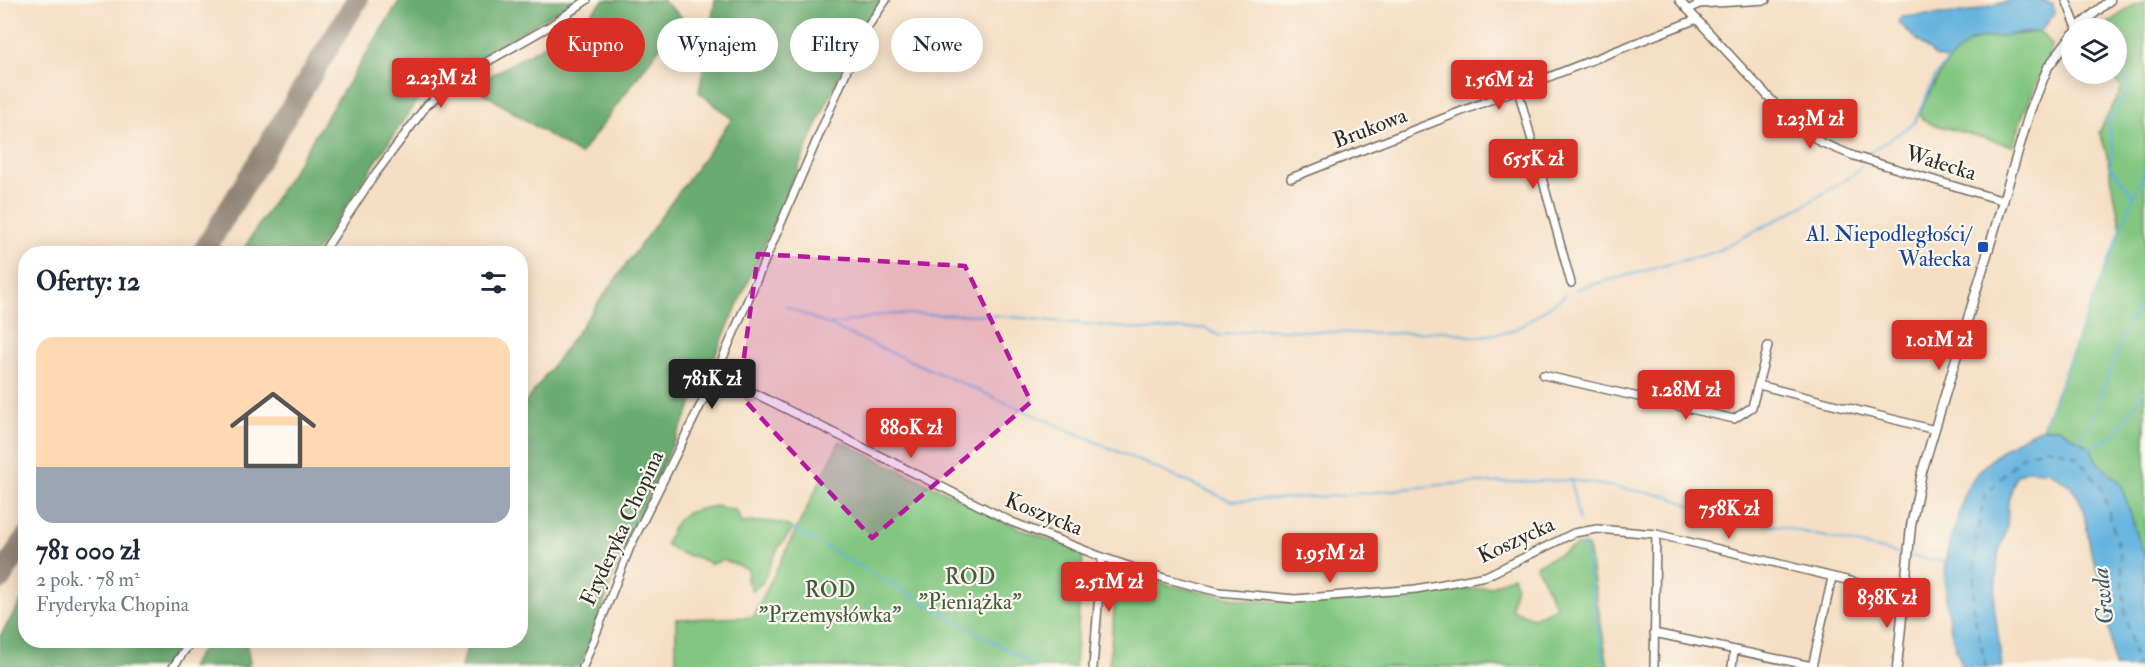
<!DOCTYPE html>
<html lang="pl">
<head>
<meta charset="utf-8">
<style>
  :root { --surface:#fff; --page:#f2f2f3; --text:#1f2937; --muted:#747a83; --line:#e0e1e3; --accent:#d93025 }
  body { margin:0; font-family:"IM FELL Double Pica",serif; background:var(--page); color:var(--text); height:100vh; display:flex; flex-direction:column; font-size:22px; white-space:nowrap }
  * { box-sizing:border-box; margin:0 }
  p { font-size:20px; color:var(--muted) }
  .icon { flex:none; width:33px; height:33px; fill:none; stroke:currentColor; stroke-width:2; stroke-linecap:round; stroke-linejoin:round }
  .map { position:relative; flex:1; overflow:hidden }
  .side { position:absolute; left:18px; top:246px; width:510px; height:402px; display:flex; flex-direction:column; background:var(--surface); border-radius:24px; box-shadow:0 3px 15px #0003 }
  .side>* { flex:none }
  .guide { position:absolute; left:546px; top:18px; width:570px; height:54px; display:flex; gap:12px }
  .tools { position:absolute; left:2061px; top:18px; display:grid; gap:12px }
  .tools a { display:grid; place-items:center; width:66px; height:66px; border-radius:50%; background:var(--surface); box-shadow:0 3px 15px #0003; font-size:30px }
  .price { position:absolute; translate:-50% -51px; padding:0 14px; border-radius:6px; background:var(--accent); color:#fff; font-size:20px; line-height:39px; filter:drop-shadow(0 2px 3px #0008) }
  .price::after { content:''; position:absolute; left:50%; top:36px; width:18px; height:14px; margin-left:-9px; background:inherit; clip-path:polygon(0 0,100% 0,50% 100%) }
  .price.current { background:#222; color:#fff }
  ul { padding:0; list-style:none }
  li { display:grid; align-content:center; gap:12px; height:318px; padding:0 18px }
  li+li { border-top:2px solid var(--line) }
  li span { display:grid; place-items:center; height:186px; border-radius:18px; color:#555 }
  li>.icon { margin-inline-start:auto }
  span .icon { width:108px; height:108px; fill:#fffc; stroke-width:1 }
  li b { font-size:26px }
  h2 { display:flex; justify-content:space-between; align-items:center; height:72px; padding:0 18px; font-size:26px }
  .tag { padding:0 21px; border-radius:27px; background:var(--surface); box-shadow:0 3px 15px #0003; font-size:21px; line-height:54px }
  .tag.current { background:var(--accent); color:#fff }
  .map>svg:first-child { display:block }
  .green { fill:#82c681; stroke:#567856; stroke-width:1.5 }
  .forest { fill:#69ab6f; stroke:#4a6b4d; stroke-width:1.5 }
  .water { fill:#65b4df; stroke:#487085; stroke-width:1.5 }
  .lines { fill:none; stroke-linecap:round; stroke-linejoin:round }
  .stream { stroke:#65b4df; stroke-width:2 }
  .ferry { stroke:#3f5b6a; stroke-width:1.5; stroke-dasharray:8 6; stroke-linecap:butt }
  .taxiway { stroke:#908477; stroke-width:22 }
  .minor-casing { stroke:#726a60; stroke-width:10 }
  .tertiary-casing { stroke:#726a60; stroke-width:11 }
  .minor { stroke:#fff; stroke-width:7 }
  .tertiary { stroke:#fff; stroke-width:8 }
  .marked { fill:#b5179e; fill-opacity:0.2; stroke:#b5179e; stroke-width:4.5; stroke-dasharray:12 8; stroke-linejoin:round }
  .transit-dot { fill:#1a4fb4; stroke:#fbf7ec; stroke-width:2 }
  .labels { text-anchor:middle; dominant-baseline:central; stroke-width:4.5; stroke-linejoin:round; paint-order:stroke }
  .street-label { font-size:22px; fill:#2b2b2b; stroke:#fbf7ec }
  .transit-label { font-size:22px; fill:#164399; stroke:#fbf7ec; text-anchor:end }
  .park-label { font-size:22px; fill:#455a45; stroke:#fbf7ec }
  .water-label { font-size:24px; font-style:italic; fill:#3f5b6a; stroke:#fbf7ec }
</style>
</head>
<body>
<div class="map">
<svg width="2145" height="667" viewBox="0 0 2145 667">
  <rect width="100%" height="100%" fill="#fbf7ec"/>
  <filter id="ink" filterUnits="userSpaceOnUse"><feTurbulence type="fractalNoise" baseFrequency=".0167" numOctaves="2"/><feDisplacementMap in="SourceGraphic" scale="12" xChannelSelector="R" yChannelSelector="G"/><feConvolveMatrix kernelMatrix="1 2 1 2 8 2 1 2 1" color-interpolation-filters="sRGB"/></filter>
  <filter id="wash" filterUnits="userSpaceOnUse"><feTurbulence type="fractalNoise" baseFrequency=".008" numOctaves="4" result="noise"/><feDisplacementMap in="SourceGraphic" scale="24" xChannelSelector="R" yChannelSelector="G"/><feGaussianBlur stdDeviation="1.35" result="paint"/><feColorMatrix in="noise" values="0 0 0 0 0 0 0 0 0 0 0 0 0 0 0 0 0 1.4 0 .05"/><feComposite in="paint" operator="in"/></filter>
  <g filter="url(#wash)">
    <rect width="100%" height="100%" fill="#f5dec3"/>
    <g class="green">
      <polygon points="2145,0 2145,555 2144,556 2121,484 2095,459 2090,447 2058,428 2042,428 2121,229 2106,151 2099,132 2122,88 2109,74 2116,74 2116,28 2103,28 2127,9"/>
      <path d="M2035,32L2041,33L2052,45L2050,53L2022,117L2013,146L1931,124L1921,118L1920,113C1932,88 1946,52 1975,40C1993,33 2016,37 2035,32Z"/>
      <polygon points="840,441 1021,529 1083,553 1075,667 676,667 676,619 753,617"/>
      <path d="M717,506L737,511L741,523C758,522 778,518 793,529L778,548L762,583L752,591L747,580L748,569L724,560L711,564C694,553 683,559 666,544C677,513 685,511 717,506Z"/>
      <polygon points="1576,546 1588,546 1608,667 1109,667 1118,567 1172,586 1246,600 1284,602 1312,603 1490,587 1513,576 1516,584 1511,609 1533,618 1556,607 1536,565"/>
    </g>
    <g class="forest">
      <polygon points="400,0 575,0 423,91 315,253 241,253"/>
      <polygon points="604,0 662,0 682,17 580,155 472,86 577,27"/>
      <polygon points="715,0 883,0 859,30 712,363 629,535 580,667 461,667 469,641 520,640 521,409 732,119 699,92"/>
      <polygon points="25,595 26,640 182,641 163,667 0,667 0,636"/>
      <polygon points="208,641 246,641 250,663 247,667 190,667"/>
    </g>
    <g class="water">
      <polygon points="2012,0 2042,0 2053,5 2054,13 2044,28 2039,31 1972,40 1949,60 1935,56 1898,22 1901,17 1969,12"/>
      <path d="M2042,428H2058L2090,447L2095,459L2121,484L2144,556L2145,667H2114L2105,596L2091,552L2083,508L2078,497L2069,485L2048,471L2027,470L2016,476L2008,501L2007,528L1998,555L1997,567L1994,604L2002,667H1963C1947,633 1940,576 1950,540C1952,533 1956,526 1958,518C1963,503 1964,488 1975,476C1993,455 2017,438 2042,428Z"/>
    </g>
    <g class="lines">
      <g class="stream">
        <polyline points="2116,70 2127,80 2129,90 2108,123 2113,147 2110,167 2134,196"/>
        <polyline points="1869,153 1914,123 1935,77 1949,58"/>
        <polyline points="1576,289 1715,252 1803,206 1856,173 1861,165"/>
        <polyline points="785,306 1231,501 1337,496 1451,484 1571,480 1667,496 1694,507 1905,555"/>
        <polyline points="830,325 887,314 990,315 1147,330 1205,328 1220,336 1257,329 1381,334 1446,331 1474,337 1508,332 1523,325 1566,295"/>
        <polyline points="2042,428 2145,169"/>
        <path d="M2076,444C2100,416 2109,365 2125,332C2131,318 2140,310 2145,295"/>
        <polyline points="2088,448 2112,437 2145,391"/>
        <polyline points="1571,480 1579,521"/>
        <polyline points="793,529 817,542"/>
        <polyline points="1582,536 1605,667"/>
        <polyline points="824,546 1038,667"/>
        <polyline points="1910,556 1946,562"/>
      </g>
      <polyline class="ferry" points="1986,667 1973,608 1976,543 1984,497 2020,457 2045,448 2068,452 2077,457 2102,489 2120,553 2126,619 2137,667"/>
      <g class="taxiway">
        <polyline points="202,254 357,0"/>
        <polyline points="0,579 26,538"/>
      </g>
    </g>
  </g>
  <g filter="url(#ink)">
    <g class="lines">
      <g class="minor-casing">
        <g id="minor">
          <polyline points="1679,0 1777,106 1820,142 1854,156 2004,201"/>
          <polyline points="2066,0 2077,28"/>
          <polyline points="1688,10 1699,4 1766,0"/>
          <polyline points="1518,90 1571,283"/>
          <polyline points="1291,178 1697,19"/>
          <polyline points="322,254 373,177 427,105 471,71 550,26 587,0"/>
          <polyline points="716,374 1012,522 1102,557 1164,578 1219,592 1295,599 1416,589 1486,576 1574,533 1597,529 1656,534 1904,594"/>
          <polyline points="1543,375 1734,419 1752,407 1768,346"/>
          <polyline points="1759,385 1935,430"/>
          <polyline points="1654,633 1812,666"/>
          <polyline points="173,667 192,640"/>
          <polyline points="583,667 630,547 716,374 862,35 886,0"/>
          <polyline points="1093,667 1102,557"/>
          <polyline points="1654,667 1656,534"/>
          <polyline points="1732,667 1734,650"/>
          <polyline points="1812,667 1832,578"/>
        </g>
      </g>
      <g class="tertiary-casing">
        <g id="tertiary">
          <polyline points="2077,28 2110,0"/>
          <polyline points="1897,667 1911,526 1922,472 2030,111 2048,67 2072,35"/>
        </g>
      </g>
      <use href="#minor" class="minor"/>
      <use href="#tertiary" class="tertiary"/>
    </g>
  </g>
  <path class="marked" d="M758,254L965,266L1031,402L872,538L739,394Z"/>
  <rect class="transit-dot" x="1977" y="241" width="12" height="12" rx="3"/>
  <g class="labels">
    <g class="street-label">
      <text transform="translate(1370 128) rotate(-21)">Brukowa</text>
      <text transform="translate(1941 163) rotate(17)">Wałecka</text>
      <text transform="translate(1044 514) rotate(22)">Koszycka</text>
      <text transform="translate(622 528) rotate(-65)">Fryderyka Chopina</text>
      <text transform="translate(1516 540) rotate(-25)">Koszycka</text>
    </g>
    <g class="transit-label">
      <text x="1971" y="234">Al. Niepodległości/<tspan x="1971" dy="25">Wałecka</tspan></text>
    </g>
    <g class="park-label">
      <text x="970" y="577">ROD<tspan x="970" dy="25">"Pieniążka"</tspan></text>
      <text x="830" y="590">ROD<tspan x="830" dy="25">"Przemysłówka"</tspan></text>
    </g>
    <g class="water-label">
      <text transform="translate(2103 596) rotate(-96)">Gwda</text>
    </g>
  </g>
</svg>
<div class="tools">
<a><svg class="icon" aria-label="layers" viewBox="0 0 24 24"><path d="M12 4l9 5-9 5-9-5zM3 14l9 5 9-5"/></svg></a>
</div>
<b class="price" style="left:441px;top:109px">2.23M zł</b>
<b class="price" style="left:1499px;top:111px">1.56M zł</b>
<b class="price" style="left:1810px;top:150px">1.23M zł</b>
<b class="price" style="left:1533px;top:190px">655K zł</b>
<b class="price" style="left:1939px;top:371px">1.01M zł</b>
<b class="price current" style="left:712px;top:410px">781K zł</b>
<b class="price" style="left:1686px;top:421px">1.28M zł</b>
<b class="price" style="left:911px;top:459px">880K zł</b>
<b class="price" style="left:1729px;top:540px">758K zł</b>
<b class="price" style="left:1330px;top:584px">1.95M zł</b>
<b class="price" style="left:1109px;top:613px">2.51M zł</b>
<b class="price" style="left:1887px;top:629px">838K zł</b>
<div class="guide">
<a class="tag current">Kupno</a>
<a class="tag">Wynajem</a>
<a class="tag">Filtry</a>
<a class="tag">Nowe</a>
</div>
<section class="side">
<h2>Oferty: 12<svg class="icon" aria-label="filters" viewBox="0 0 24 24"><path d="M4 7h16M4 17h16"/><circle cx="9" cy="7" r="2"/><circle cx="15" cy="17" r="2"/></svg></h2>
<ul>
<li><span style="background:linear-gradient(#ffd9b3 70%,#9aa5b1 0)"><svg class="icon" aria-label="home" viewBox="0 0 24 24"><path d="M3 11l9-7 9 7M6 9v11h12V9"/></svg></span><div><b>781 000 zł</b><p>2 pok. · 78 m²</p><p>Fryderyka Chopina</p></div></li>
</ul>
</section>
</div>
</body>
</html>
